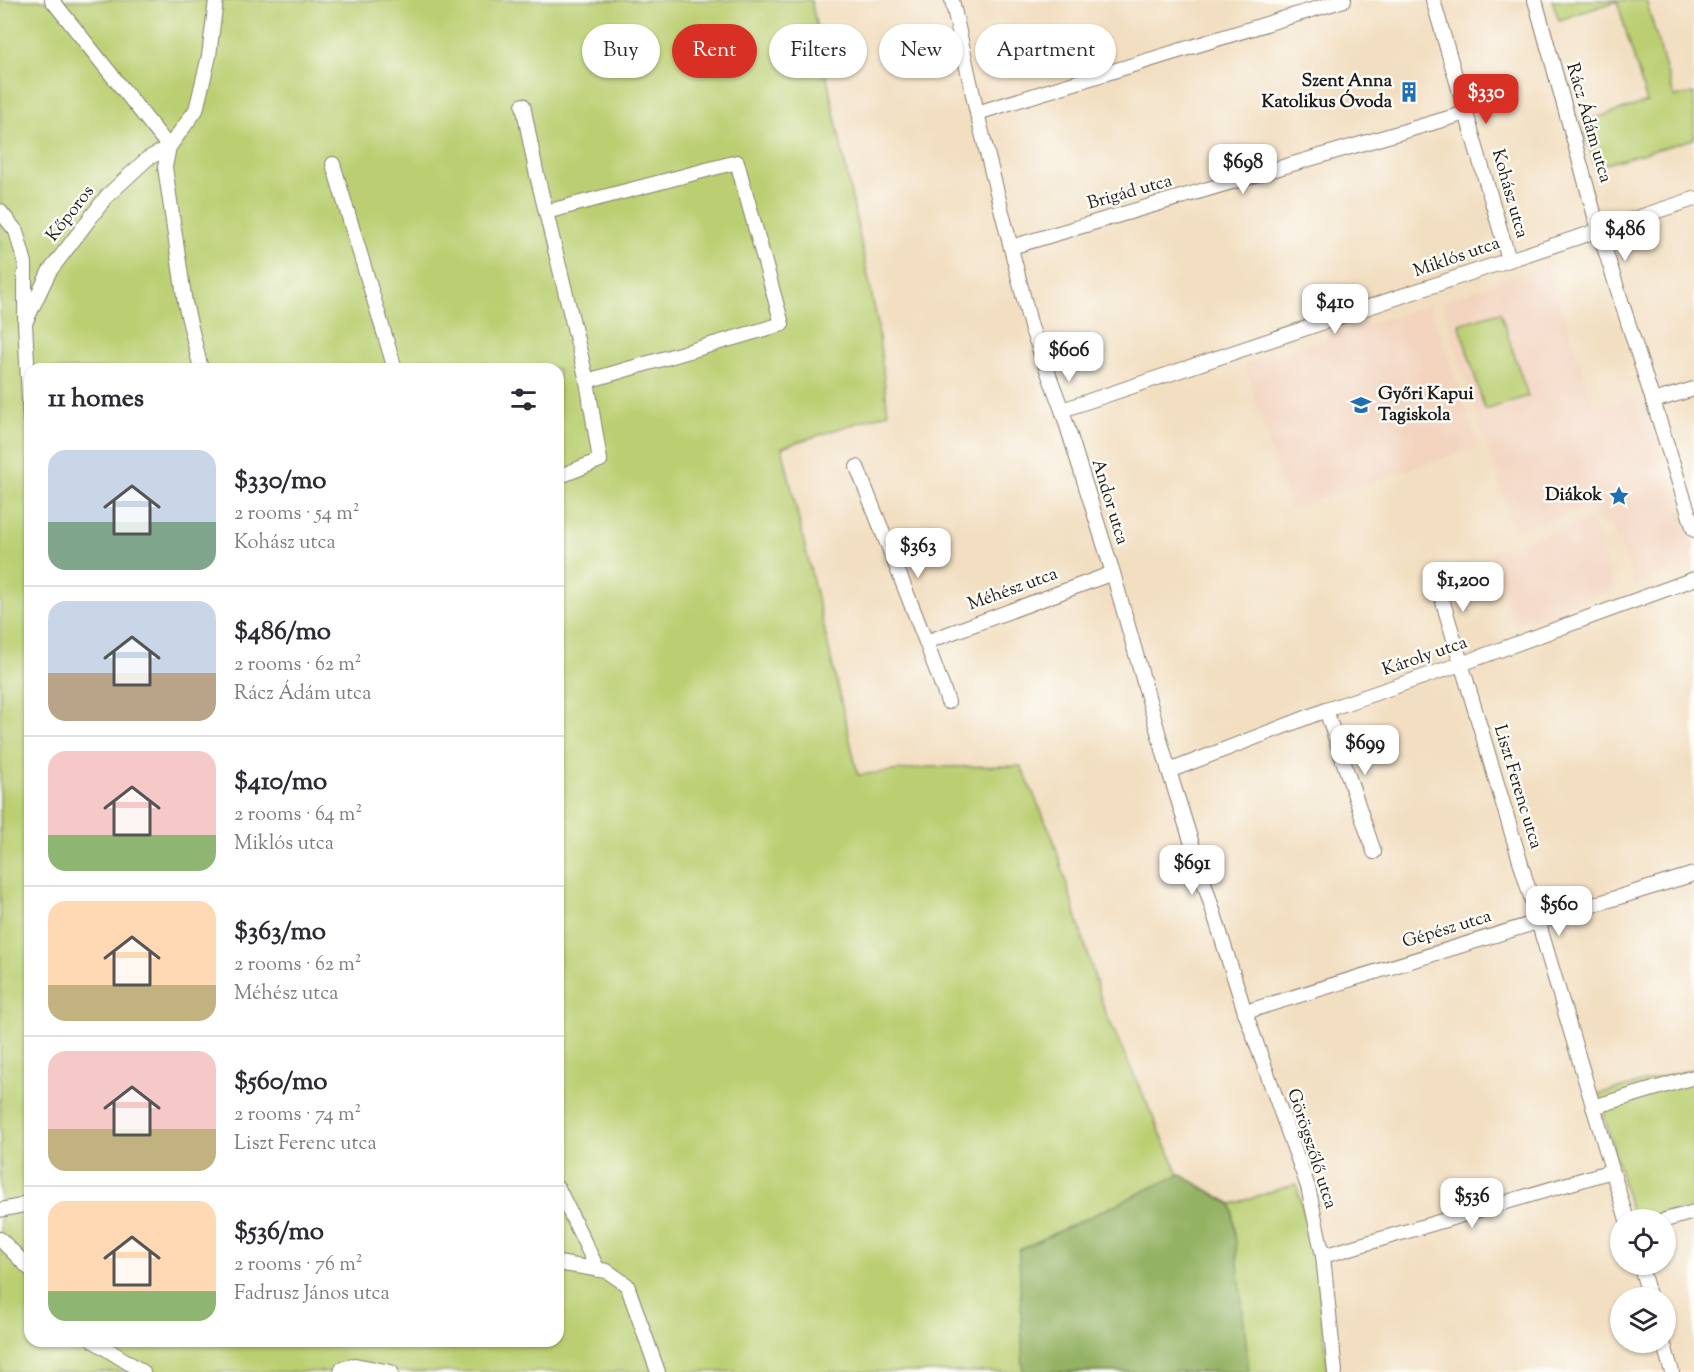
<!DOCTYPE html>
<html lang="en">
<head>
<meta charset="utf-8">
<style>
  :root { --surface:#fff; --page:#f7f7f7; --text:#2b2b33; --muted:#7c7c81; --line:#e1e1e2; --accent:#d93025 }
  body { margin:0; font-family:"Sorts Mill Goudy",serif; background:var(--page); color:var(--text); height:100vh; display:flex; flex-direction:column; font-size:22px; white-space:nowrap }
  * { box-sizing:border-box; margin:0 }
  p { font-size:20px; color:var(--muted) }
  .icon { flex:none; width:33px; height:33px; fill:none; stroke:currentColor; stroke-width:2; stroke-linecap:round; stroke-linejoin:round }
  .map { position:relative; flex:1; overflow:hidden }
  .side { position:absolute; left:24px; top:363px; width:540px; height:984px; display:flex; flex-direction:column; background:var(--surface); border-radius:18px; box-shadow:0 2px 4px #0004 }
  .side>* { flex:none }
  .top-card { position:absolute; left:582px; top:24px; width:570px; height:54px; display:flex; gap:12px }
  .fabs { position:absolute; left:1610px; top:1209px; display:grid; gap:12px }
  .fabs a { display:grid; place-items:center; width:66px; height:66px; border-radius:50%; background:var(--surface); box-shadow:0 2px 4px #0004; font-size:30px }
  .price { position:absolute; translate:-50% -51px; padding:0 14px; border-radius:12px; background:#fff; color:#222; font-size:20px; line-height:39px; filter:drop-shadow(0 2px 3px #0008) }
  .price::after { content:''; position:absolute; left:50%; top:36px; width:18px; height:14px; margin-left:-9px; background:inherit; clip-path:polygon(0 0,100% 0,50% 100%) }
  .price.current { background:var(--accent); color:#fff }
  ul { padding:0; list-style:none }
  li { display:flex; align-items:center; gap:18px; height:150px; padding:0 24px }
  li+li { border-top:2px solid var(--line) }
  li span { display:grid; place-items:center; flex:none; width:168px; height:120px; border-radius:18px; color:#555 }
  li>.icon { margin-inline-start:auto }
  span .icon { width:72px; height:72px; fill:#fffc; stroke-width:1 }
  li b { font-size:26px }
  h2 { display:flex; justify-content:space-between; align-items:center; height:72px; padding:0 24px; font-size:26px }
  .pill { padding:0 21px; border-radius:27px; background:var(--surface); box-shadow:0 2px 4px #0004; font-size:21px; line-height:54px }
  .pill.current { background:var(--accent); color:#fff }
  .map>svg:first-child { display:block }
  .built { fill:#f3d4bf }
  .green { fill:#bbcf72; stroke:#6c7647; stroke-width:1.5; fill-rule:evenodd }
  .forest { fill:#94b264; stroke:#586740; stroke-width:1.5 }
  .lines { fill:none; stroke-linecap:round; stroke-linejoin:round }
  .minor-casing { stroke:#877d6e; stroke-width:16 }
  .minor { stroke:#fff; stroke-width:14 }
  .labels { text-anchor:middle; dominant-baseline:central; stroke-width:5; stroke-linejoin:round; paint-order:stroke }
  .poi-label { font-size:18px; font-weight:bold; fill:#1c1c1c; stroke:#fdfcf7; text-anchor:end }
  .street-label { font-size:18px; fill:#1c1c1c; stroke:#fdfcf7 }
</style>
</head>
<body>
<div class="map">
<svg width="1694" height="1372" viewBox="0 0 1694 1372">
  <rect width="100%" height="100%" fill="#fdfcf7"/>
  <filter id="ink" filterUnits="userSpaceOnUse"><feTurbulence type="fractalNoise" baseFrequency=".0167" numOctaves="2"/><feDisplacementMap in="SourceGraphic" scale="12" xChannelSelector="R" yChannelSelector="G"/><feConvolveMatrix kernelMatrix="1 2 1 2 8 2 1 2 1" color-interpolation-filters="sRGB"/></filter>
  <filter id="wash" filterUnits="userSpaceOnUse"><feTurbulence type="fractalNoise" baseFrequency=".008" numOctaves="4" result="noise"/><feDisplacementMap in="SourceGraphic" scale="24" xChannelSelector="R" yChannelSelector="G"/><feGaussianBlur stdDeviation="1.35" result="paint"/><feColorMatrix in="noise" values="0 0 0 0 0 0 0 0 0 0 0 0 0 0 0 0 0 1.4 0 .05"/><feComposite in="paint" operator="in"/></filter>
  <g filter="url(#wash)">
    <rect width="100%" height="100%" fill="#f2dec0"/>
    <g class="built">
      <polygon points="1546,264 1596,408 1643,395 1694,552 1694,564 1635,585 1611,524 1601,525 1592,506 1514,531 1442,302"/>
      <polygon points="1429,305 1479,446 1289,509 1244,364"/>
      <polygon points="1591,519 1615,589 1514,624 1490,552"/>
    </g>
    <g class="green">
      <path d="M0,0H811L877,320L888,413L782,447L858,775L930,767L1021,766L1053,838L1104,1009L1179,1174L1232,1204L1296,1184L1316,1258L1328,1372H0ZM30,369H558V1341H30Z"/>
      <polygon points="1552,0 1646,0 1674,97 1694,93 1694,139 1595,167 1582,122 1647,102 1617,1 1559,20"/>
      <polygon points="1500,312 1528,396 1485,410 1459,324"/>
      <polygon points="1694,1069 1694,1207 1643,1219 1633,1219 1598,1094"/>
    </g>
    <polygon class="forest" points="1180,1174 1232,1205 1249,1372 1023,1372 1019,1250"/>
  </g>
  <g filter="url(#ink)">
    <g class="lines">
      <g class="minor-casing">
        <g id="minor">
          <polyline points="52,0 169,147 165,167 185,303 201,369"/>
          <polyline points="952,0 977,113 1031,327 1062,410 1113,573 1169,771 1245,1012 1308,1187 1323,1256 1335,1372"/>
          <polyline points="1433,0 1509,260"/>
          <polyline points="1535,0 1599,231 1694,530"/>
          <polyline points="523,105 536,171 587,381 600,460 558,477"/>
          <polyline points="977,113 1344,0"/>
          <polyline points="333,164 395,369"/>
          <polyline points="0,211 16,231 25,263 25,323 30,419"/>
          <polyline points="546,212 737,162 782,324 587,381"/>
          <polyline points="1011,247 1466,113"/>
          <polyline points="25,323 49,272 107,196 147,159 169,147 196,110 209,56 216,0"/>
          <polyline points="1653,401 1694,389"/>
          <polyline points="1062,410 1509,260 1694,199"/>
          <polyline points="857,467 926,642 948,702"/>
          <polyline points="1434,572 1627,1220"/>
          <polyline points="926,642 1113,573"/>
          <polyline points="1326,710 1374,852"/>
          <polyline points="1169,771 1326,710 1461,664 1694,579"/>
          <polyline points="1245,1012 1694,874"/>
          <polyline points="1593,1107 1694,1077"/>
          <polyline points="558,1188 598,1270"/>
          <polyline points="0,1210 20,1206 30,1200"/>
          <polyline points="1665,1220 1694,1212"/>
          <polyline points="0,1239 30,1269"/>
          <polyline points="1323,1256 1612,1171"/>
          <polyline points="558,1263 607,1271 627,1285 658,1372"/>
          <polyline points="1640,1264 1650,1298"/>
          <polyline points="94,1341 143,1372"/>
          <polyline points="1663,1342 1672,1372"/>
          <polyline points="341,1372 342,1369 355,1365 391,1372"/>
        </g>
      </g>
      <use href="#minor" class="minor"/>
    </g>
  </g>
  <defs>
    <g id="building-bare" transform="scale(1.62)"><path d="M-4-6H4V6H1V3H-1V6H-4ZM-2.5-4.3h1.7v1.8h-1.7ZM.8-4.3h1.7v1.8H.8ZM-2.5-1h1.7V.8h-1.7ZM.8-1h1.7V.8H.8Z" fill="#1f6fb2" stroke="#fdfcf7" stroke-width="2.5" paint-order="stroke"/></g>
    <g id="school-bare" transform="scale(1.62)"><path d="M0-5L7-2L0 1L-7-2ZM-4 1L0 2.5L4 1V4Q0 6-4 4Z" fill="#1f6fb2" stroke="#fdfcf7" stroke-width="2.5" paint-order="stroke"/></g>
    <g id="sight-bare" transform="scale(1.62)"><path d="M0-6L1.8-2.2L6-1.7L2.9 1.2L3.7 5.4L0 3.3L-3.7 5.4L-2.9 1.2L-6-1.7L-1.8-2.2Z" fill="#1f6fb2" stroke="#fdfcf7" stroke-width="2.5" paint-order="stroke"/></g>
  </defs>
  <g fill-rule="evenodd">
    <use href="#building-bare" x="1409" y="92"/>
    <use href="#school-bare" x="1361" y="405"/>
    <use href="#sight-bare" x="1619" y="496"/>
  </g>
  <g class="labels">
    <g class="poi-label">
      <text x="1392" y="82">Szent Anna<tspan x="1392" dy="21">Katolikus Óvoda</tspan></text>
      <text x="1378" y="395" text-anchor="start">Győri Kapui<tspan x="1378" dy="21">Tagiskola</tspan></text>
      <text x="1602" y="496">Diákok</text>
    </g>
    <g class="street-label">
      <text transform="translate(1588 123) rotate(74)">Rácz Ádám utca</text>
      <text transform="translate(1130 193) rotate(-16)">Brigád utca</text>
      <text transform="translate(1509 194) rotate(74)">Kohász utca</text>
      <text transform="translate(71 214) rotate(-52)">Kőporos</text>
      <text transform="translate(1457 258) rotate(-19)">Miklós utca</text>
      <text transform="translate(1109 502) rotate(73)">Andor utca</text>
      <text transform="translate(1013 590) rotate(-20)">Méhész utca</text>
      <text transform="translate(1425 657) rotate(-19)">Károly utca</text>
      <text transform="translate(1517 787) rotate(73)">Liszt Ferenc utca</text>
      <text transform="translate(1447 930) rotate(-17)">Gépész utca</text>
      <text transform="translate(1311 1149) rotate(72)">Görögszőlő utca</text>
    </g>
  </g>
</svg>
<div class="fabs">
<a><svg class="icon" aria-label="locate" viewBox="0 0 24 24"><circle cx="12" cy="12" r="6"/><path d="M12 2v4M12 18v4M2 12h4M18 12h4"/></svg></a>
<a><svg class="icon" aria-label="layers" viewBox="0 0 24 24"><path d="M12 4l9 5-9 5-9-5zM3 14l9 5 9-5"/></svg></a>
</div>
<b class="price current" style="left:1486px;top:125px">$330</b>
<b class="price" style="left:1243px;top:195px">$698</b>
<b class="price" style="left:1625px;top:262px">$486</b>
<b class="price" style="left:1335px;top:335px">$410</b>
<b class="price" style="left:1069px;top:383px">$606</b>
<b class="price" style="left:918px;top:579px">$363</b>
<b class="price" style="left:1463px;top:613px">$1,200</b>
<b class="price" style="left:1365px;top:776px">$699</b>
<b class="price" style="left:1192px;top:896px">$691</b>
<b class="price" style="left:1559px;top:937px">$560</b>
<b class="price" style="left:1472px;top:1229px">$536</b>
<div class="top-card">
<a class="pill">Buy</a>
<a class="pill current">Rent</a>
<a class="pill">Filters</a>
<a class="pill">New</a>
<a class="pill">Apartment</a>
</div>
<section class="side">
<h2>11 homes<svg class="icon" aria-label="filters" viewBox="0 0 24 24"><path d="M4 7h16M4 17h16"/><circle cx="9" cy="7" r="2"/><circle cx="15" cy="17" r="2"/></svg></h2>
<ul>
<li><span style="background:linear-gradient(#c9d6e8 60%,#7fa58c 0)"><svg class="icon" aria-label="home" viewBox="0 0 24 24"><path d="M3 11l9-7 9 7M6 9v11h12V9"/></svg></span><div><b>$330/mo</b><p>2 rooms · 54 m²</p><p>Kohász utca</p></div></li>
<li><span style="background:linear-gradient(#c9d6e8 60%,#b9a48a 0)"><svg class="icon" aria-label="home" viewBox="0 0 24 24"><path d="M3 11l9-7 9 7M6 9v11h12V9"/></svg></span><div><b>$486/mo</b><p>2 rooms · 62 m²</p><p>Rácz Ádám utca</p></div></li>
<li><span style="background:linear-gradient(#f6c9c9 70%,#8fb573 0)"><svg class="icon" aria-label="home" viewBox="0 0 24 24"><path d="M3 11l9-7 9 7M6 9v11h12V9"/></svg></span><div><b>$410/mo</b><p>2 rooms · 64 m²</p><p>Miklós utca</p></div></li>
<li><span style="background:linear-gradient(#ffd9b3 70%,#c2b280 0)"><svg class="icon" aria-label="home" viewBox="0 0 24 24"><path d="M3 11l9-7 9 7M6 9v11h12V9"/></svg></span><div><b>$363/mo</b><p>2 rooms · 62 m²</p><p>Méhész utca</p></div></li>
<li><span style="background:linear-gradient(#f6c9c9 65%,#c2b280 0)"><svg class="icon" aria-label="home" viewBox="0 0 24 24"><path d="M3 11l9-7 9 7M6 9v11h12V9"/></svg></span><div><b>$560/mo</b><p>2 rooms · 74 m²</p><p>Liszt Ferenc utca</p></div></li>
<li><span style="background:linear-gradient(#ffd9b3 75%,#8fb573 0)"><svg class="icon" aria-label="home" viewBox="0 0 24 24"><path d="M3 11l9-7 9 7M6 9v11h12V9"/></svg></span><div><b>$536/mo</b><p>2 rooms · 76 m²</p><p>Fadrusz János utca</p></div></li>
</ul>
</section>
</div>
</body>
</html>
